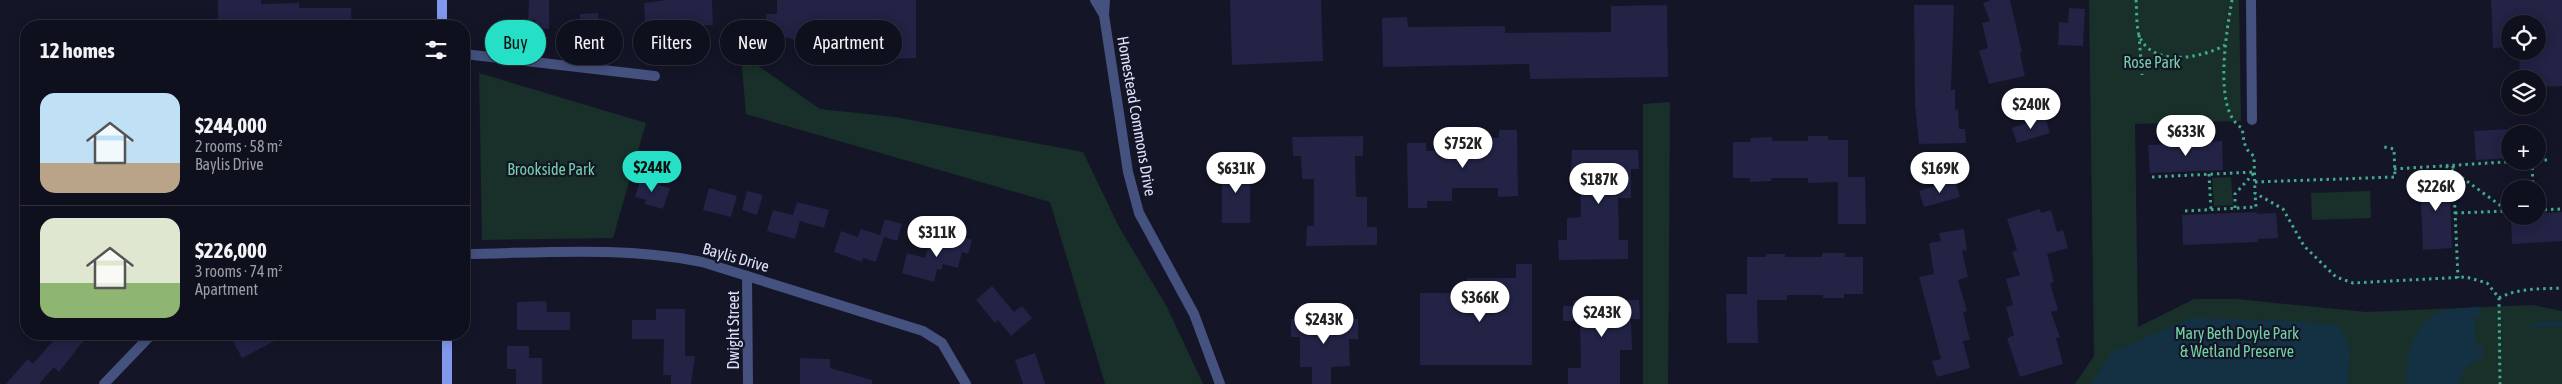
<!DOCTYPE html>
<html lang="en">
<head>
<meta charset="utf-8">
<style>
  :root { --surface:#0f101d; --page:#1d1e2a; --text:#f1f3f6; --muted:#9b9da4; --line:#2f303b; --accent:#25e0c7 }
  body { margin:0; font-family:"Asap Condensed",sans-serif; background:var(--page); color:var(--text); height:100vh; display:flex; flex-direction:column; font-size:19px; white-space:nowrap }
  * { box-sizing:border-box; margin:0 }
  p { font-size:16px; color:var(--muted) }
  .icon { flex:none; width:28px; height:28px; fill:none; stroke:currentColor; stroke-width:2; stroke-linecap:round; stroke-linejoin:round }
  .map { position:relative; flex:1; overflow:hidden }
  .drawer { position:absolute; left:20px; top:20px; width:450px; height:320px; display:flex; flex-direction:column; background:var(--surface); border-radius:20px; box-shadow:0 2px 12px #0003,0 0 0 1px var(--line) }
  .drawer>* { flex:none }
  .hud { position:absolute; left:485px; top:20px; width:475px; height:45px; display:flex; gap:10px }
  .buttons { position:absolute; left:2501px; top:15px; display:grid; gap:10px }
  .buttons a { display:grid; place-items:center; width:45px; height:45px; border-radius:50%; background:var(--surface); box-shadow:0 2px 12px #0003,0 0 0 1px var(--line); font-size:25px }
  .price { position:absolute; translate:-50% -42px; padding:0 11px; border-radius:18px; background:#fff; color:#222; font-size:16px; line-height:32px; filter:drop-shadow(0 1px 2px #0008) }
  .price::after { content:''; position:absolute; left:50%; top:30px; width:15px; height:11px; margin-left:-8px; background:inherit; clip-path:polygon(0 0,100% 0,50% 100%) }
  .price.selected { background:var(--accent); color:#111 }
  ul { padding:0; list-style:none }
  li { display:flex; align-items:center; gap:15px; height:125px; padding:0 20px }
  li+li { border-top:1px solid var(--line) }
  li span { display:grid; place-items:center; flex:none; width:140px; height:100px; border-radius:15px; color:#555 }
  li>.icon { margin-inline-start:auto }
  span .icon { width:60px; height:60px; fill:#fffc; stroke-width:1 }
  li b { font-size:21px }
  h2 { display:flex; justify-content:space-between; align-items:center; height:60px; padding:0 20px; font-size:21px }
  .tag { padding:0 18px; border-radius:22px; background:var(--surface); box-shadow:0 2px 12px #0003,0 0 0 1px var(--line); font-size:18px; line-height:45px }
  .tag.selected { background:var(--accent); color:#111 }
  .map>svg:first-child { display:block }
  .green { fill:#183029 }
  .water { fill:#143144 }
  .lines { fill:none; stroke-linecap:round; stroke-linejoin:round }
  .stream { stroke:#143144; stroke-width:5 }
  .building { fill:#222345 }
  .path { stroke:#42ab8c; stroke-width:3; stroke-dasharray:2.5 4; stroke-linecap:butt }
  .service { stroke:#45517f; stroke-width:10 }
  .minor { stroke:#45517f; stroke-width:10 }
  .secondary { stroke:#8298ed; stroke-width:10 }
  .labels { text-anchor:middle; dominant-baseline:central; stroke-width:4.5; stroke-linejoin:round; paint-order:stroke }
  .park-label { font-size:16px; fill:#73d1a4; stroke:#141527 }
  .street-label { font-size:16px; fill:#dee1fa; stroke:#141527 }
</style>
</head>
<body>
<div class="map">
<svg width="2562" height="384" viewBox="0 0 2562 384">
  <rect width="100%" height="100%" fill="#141527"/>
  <g class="green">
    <polygon points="2089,0 2239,0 2241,121 2135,124 2138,327 2194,299 2237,299 2366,312 2533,305 2562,311 2562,384 2075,384 2094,356"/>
    <polygon points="741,54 820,109 895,117 1083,152 1119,227 1167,307 1203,384 1105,384 1050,202 746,114"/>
    <polygon points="479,73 646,123 613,238 482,240"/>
    <polygon points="1670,102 1668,384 1643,384 1643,104"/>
    <polygon points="2231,177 2233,205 2214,206 2212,178"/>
    <polygon points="2370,191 2371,218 2312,220 2311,193"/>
  </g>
  <g class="water">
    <path d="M2480,307L2481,317H2474L2476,346H2483L2482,358C2471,361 2459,371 2461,384H2407C2405,359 2413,324 2438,313C2451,308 2466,308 2480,307Z"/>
    <polygon points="2192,318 2295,321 2340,326 2350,349 2348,384 2091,384 2112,352"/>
  </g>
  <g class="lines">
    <polyline class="stream" points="2536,325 2562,324"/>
  </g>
  <g class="building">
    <polygon points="218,0 261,0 261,4 299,3 299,8 351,8 352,26 218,26"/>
    <polygon points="529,0 549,0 549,29 535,28 536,20 528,20"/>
    <polygon points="667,0 712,0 713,25 664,28 664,21 645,23 644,3"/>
    <polygon points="777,0 916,0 916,58 868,60 777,35 767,35 766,14 777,14"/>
    <polygon points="1230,0 1321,0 1323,61 1232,65"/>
    <polygon points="1991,0 2010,0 2022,52 2020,53 2025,76 1989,84 1979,51 1988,48 1982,23 1990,21 1983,3"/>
    <polygon points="2491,0 2562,0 2562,86 2538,87 2538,79 2520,79 2519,51 2538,51 2538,24 2510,24 2510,47 2493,48"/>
    <polygon points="1667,5 1668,77 1530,79 1529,64 1383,67 1382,18 1407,17 1408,27 1505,26 1505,33 1611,32 1611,6"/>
    <polygon points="1914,5 1954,5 1951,90 1955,90 1955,110 1958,109 1959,129 1965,129 1966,143 1919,144 1915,104"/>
    <polygon points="2069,8 2085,9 2083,46 2058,45 2059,22 2068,23"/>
    <polygon points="598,13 599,49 581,50 580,14"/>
    <polygon points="2045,117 2050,133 2017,143 2012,128"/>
    <polygon points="2510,129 2510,158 2476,160 2474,131"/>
    <polygon points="1499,130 1517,130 1518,196 1498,197 1498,188 1452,188 1452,201 1427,201 1427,208 1408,208 1407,143 1426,143 1426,151 1467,150 1467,138 1499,138"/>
    <polygon points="1363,136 1363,156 1355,156 1356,197 1367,197 1367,227 1377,227 1377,245 1306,246 1307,226 1314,226 1314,179 1302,179 1301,156 1293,156 1292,137"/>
    <polygon points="1808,136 1828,136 1828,140 1848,140 1848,177 1865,177 1866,224 1838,224 1838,182 1808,183 1808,178 1771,178 1771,181 1750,182 1750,178 1733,178 1733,142 1751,142 1750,138 1772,137 1772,141 1808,141"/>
    <polygon points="2222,141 2223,170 2150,173 2148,145"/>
    <polygon points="1572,150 1638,150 1639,169 1631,169 1631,198 1618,198 1619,240 1628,240 1628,259 1559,260 1558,240 1567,240 1567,218 1581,217 1580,171 1571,171"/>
    <rect x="1222" y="166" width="28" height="57"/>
    <polygon points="2449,174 2452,248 2423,250 2420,176"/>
    <polygon points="641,177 660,182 659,185 670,188 663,209 645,204 646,200 635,197"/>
    <polygon points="1955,180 1960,197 1924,207 1919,191"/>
    <polygon points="709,188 737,196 731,217 703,210"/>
    <polygon points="747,191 763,195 757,215 742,210"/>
    <polygon points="797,202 829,210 824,228 800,221 795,239 767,231 773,210 793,215"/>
    <polygon points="2040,209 2041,213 2051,210 2057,232 2063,230 2068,248 2047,254 2054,282 2050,283 2058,310 2051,312 2060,337 2056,338 2063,364 2020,377 2007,338 2014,335 2006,307 2013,305 2006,279 2020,275 2012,252 2017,250 2007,219"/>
    <polygon points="2257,212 2257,214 2276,213 2278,238 2258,239 2258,242 2183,245 2182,215"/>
    <polygon points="2562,212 2562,241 2512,244 2511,216 2538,216 2538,213"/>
    <polygon points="885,219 902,224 897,241 884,237 876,262 863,258 862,262 834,252 841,231 858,237 861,229 880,235"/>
    <polygon points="1964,229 1967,250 1962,251 1968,277 1958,280 1967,311 1963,312 1970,340 1963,341 1970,368 1937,377 1932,361 1941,359 1919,277 1934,274 1929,243 1941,241 1939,233"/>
    <polygon points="953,234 972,240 968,254 962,252 958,268 943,264 941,270 937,269 934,282 902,273 907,253 925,258 930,241 949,247"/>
    <polygon points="1822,253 1845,253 1845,257 1863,257 1863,294 1844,294 1844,298 1823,298 1823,295 1787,295 1787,300 1757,300 1758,343 1727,343 1726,294 1747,294 1747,257 1766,257 1766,254 1785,254 1785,257 1822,257"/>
    <polygon points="1516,264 1532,264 1532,365 1420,365 1420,293 1468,293 1467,278 1516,278"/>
    <polygon points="992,286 1014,312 1022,306 1032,318 1011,336 998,320 995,323 976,300"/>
    <polygon points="1639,300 1640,319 1631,319 1632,350 1620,350 1620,384 1568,384 1568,368 1581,368 1580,321 1563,321 1563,306 1573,306 1573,301"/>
    <polygon points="546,301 547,312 570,312 570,330 517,330 517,302"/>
    <polygon points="656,309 685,309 685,356 695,356 691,384 671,384 671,375 663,375 664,339 632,339 632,320 656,320"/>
    <polygon points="1291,319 1358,319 1358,339 1349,339 1350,366 1331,367 1331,384 1312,384 1312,367 1300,367 1300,337 1291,337"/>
    <polygon points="59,334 89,334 59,372 54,367 39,384 6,384 28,359 33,364"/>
    <polygon points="229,334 288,334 242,358"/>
    <polygon points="507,346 529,346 529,358 542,358 542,384 516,384 516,369 507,369"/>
    <polygon points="1035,353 1045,384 1023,384 1015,360"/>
    <polygon points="800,358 830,359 830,368 872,380 872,384 800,384"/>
  </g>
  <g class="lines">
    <g class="path">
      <path d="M2136,0C2137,11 2136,25 2139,35C2151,68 2203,58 2225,45"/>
      <path d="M2232,0C2227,29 2212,111 2242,128C2244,139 2243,149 2254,156L2255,193L2283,209L2304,246L2336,277L2353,283L2466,277L2487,283L2499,298L2500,384"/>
      <polyline points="2139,35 2142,75"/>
      <polyline points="2538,160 2548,160"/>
      <polyline points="2532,161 2533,189"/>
      <polyline points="2446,166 2508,211"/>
      <polyline points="2453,166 2458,278"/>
      <polyline points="2394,169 2521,161"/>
      <polyline points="2209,174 2211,210"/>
      <polyline points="2152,177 2254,172"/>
      <polyline points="2255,182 2395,177 2394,149 2384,147"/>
      <polyline points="2235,208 2235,194 2254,173"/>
      <polyline points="2538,210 2562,209"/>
      <polyline points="2185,211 2256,207 2255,193"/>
      <polyline points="2455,213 2507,211"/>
      <path d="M2499,298C2517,288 2541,289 2562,288"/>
    </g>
    <polyline class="service" points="464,54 655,76"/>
    <g class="minor">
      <polyline points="1095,0 1104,15"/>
      <polyline points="1105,0 1104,15 1128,172 1139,213 1194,314 1220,384"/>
      <polyline points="2251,0 2252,120"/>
      <path d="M464,254C543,253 624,246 702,262L923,331L942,343L966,384"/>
      <polyline points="747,276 748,384"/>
      <polyline points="104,384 152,334"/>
    </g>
    <g class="secondary">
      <polyline points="442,26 442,0"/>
      <polyline points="447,334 447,384"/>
    </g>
  </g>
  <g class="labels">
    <g class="park-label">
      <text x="2152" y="62">Rose Park</text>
      <text x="551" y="169">Brookside Park</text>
      <text x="2237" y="333">Mary Beth Doyle Park<tspan x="2237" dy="18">&amp; Wetland Preserve</tspan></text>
    </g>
    <g class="street-label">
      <text transform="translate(1137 116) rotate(80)">Homestead Commons Drive</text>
      <text transform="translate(736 257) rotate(16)">Baylis Drive</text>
      <text transform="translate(733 330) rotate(-90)">Dwight Street</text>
    </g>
  </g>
</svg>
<div class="buttons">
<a><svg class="icon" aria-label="locate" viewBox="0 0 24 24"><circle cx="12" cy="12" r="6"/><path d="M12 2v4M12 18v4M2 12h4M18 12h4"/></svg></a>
<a><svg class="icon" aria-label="layers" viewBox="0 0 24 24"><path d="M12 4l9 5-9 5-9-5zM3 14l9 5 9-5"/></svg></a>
<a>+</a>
<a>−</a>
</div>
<b class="price" style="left:2031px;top:130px">$240K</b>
<b class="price" style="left:2186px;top:157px">$633K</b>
<b class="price" style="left:1463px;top:169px">$752K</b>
<b class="price selected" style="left:652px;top:193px">$244K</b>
<b class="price" style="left:1236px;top:194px">$631K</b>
<b class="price" style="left:1940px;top:194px">$169K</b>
<b class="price" style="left:1599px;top:205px">$187K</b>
<b class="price" style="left:2436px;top:212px">$226K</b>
<b class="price" style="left:937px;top:258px">$311K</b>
<b class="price" style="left:1480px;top:323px">$366K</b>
<b class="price" style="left:1602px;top:338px">$243K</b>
<b class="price" style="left:1324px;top:345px">$243K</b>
<div class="hud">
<a class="tag selected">Buy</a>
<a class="tag">Rent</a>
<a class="tag">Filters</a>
<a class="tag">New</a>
<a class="tag">Apartment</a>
</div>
<section class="drawer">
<h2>12 homes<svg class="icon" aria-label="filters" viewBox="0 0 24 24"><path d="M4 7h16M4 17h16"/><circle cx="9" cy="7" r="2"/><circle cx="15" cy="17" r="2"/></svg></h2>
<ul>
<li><span style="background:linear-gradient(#bfe0f5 70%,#b9a48a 0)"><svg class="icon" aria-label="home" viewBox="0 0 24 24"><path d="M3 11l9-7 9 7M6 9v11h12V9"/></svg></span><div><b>$244,000</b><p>2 rooms · 58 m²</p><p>Baylis Drive</p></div></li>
<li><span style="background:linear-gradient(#dfe7d0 65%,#8fb573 0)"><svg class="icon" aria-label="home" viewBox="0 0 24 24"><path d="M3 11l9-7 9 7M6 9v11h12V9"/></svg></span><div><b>$226,000</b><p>3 rooms · 74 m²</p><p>Apartment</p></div></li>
</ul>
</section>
</div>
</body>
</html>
